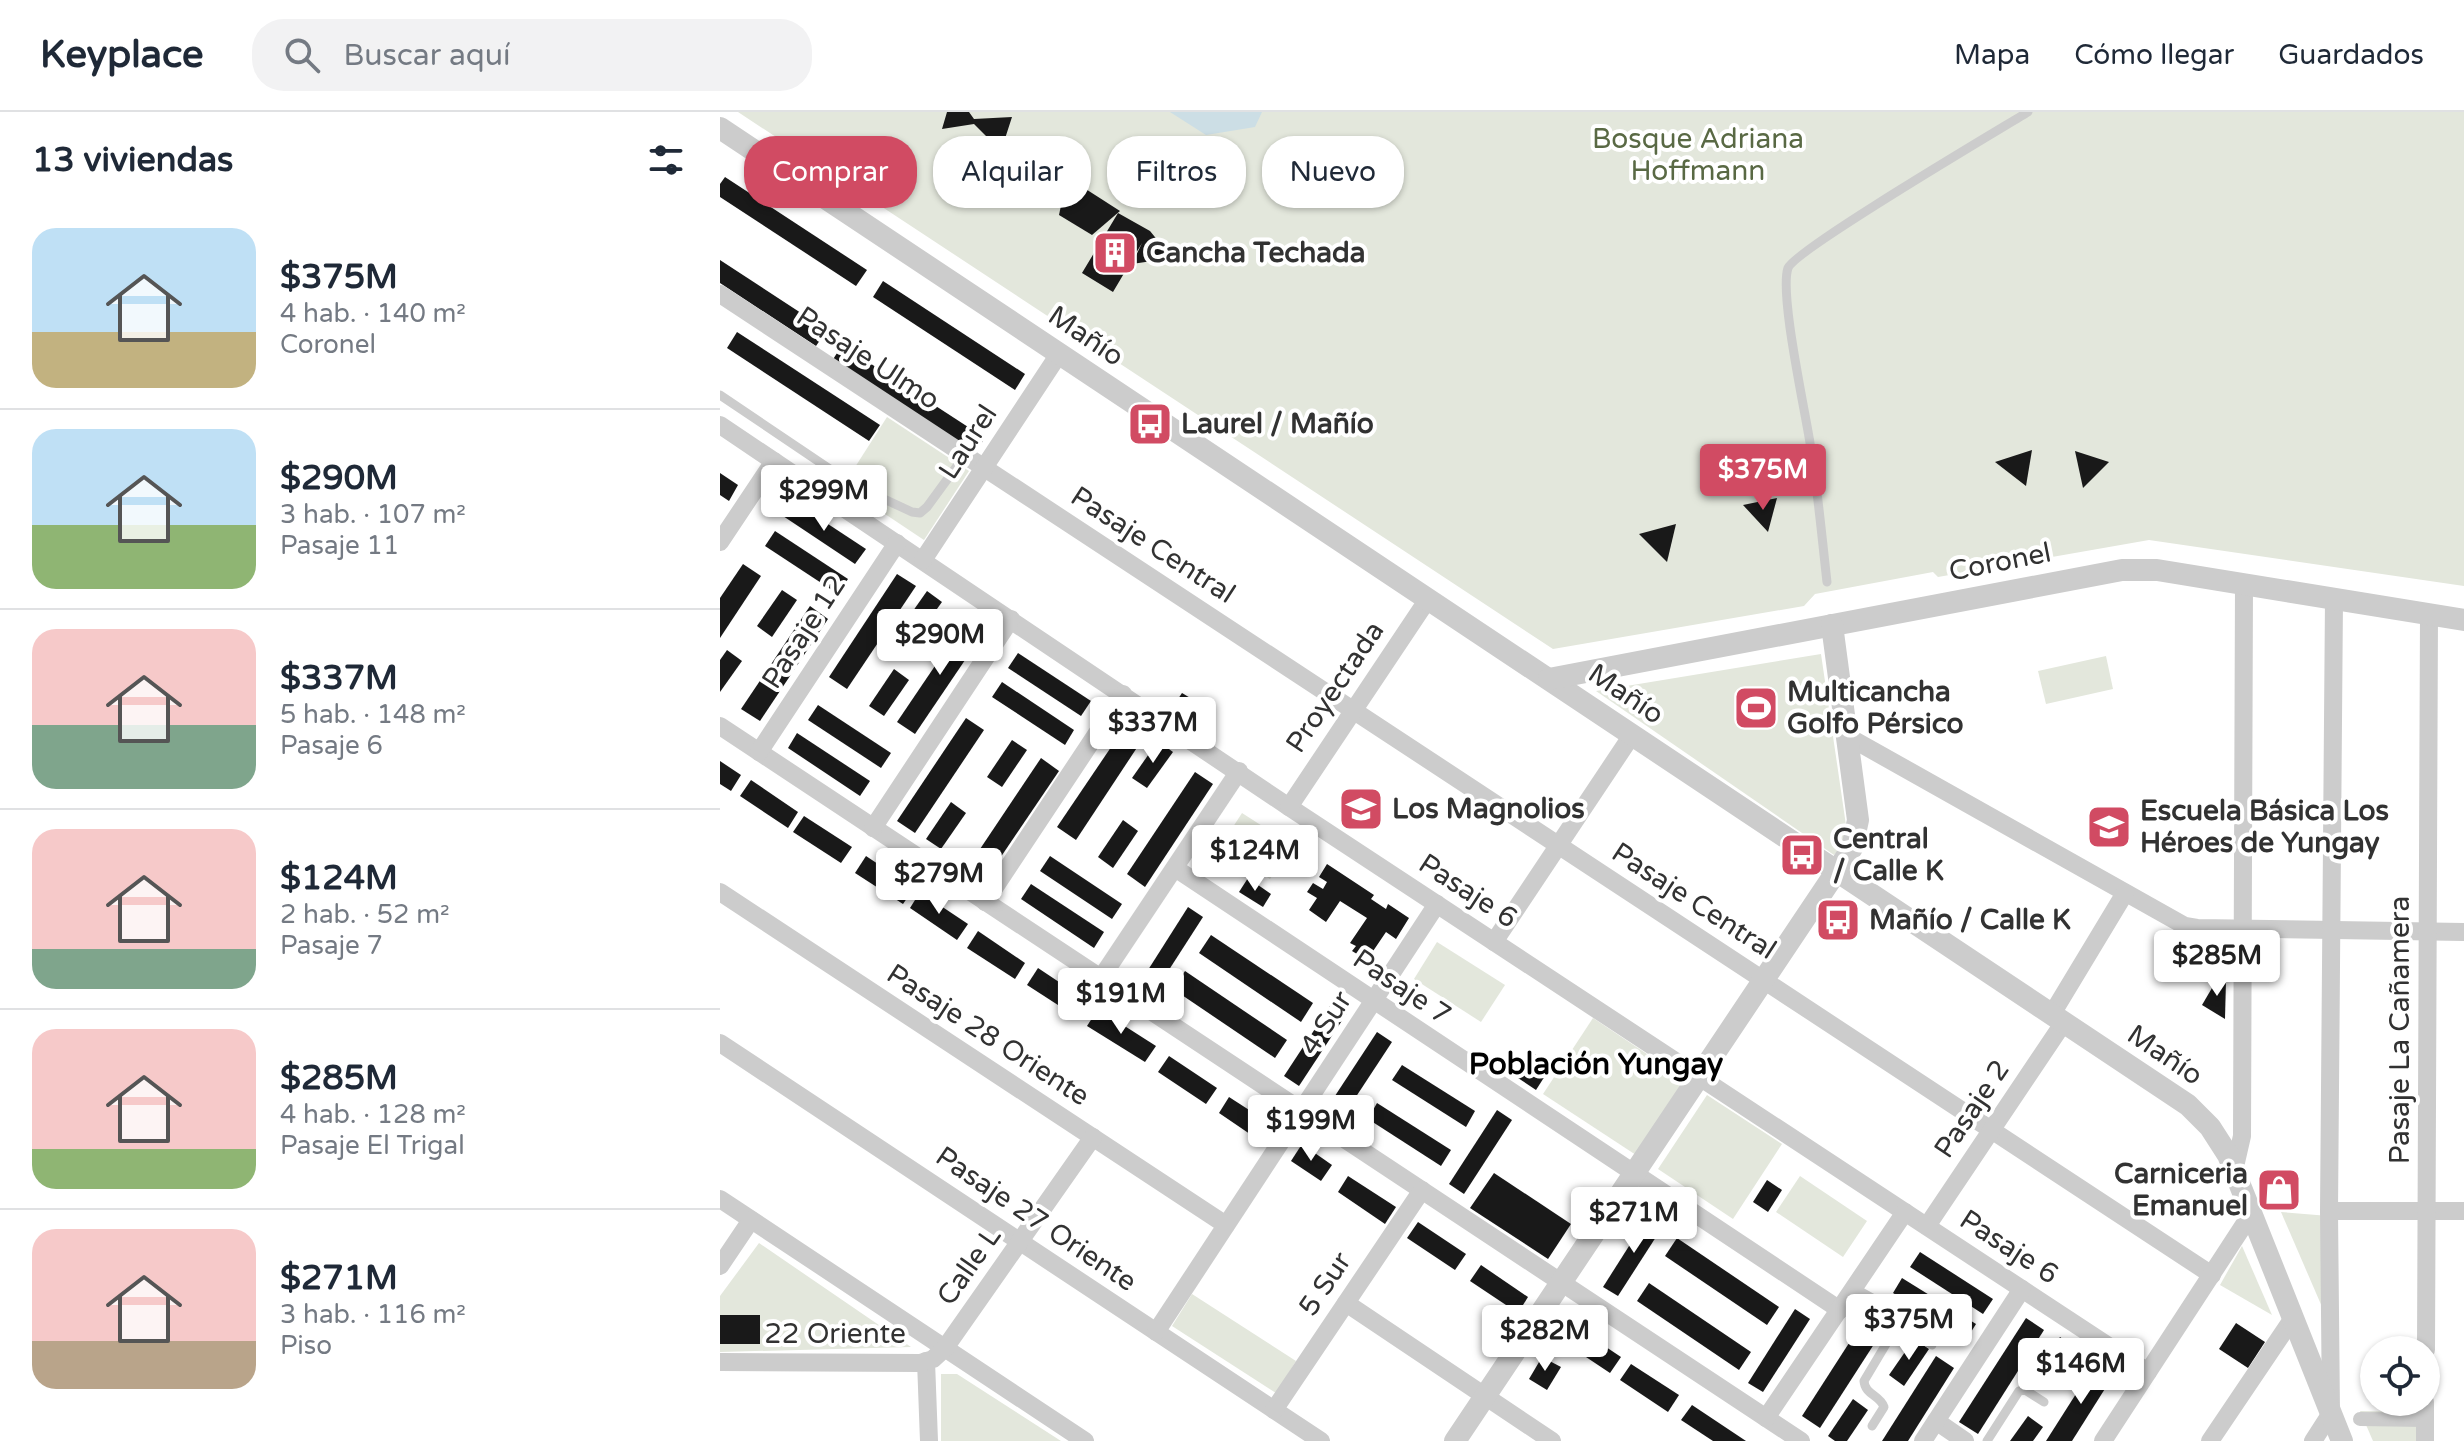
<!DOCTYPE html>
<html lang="es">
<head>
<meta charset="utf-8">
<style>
  :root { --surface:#fff; --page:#f2f2f3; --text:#1f2937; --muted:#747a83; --line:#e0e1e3; --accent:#d14b63 }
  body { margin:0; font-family:"Varela Round",sans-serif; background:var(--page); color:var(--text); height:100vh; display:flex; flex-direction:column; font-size:30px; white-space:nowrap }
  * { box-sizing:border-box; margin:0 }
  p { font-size:26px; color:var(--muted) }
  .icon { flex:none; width:44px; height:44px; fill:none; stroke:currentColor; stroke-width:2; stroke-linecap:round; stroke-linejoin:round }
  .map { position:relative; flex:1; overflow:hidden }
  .panel { display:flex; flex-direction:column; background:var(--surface); width:720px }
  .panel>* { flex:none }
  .hud { position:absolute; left:24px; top:24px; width:760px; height:72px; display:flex; gap:16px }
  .buttons { position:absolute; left:1640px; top:1224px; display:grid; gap:16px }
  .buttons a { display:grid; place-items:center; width:80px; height:80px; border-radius:50%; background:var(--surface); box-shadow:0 2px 6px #0004; font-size:40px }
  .price { position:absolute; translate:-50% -68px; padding:0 18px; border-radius:8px; background:#fff; color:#222; font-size:26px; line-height:52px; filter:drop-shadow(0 2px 4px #0008) }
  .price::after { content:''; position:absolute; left:50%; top:48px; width:24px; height:18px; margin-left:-12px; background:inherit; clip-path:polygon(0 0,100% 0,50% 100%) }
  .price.active { background:var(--accent); color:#fff }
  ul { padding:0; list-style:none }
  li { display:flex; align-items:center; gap:24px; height:200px; padding:0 32px }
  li+li { border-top:2px solid var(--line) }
  li span { display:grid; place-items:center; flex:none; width:224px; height:160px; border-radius:24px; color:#555 }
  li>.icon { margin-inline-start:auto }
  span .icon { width:96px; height:96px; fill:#fffc; stroke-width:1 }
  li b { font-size:34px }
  h2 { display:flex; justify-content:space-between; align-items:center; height:96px; padding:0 32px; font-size:34px }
  .pill { padding:0 28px; border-radius:32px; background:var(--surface); box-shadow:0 2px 6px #0004; font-size:28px; line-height:72px }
  .pill.active { background:var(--accent); color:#fff }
  header { display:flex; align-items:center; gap:48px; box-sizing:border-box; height:112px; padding:0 40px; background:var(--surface); border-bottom:2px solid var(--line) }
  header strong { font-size:38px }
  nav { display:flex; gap:44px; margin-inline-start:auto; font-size:28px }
  .search { width:560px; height:72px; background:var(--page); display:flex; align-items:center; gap:20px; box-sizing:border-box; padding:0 28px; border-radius:32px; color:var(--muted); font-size:30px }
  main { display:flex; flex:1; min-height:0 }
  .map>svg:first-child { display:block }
  .green { fill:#e3e7dc }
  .water { fill:#ccdee5 }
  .building { fill:#191919 }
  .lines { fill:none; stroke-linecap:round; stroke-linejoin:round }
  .service { stroke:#ccc; stroke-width:9 }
  .pedestrian { stroke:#ccc; stroke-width:14 }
  .minor { stroke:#ccc; stroke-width:18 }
  .tertiary { stroke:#ccc; stroke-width:22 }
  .labels { text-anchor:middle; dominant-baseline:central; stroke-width:8; stroke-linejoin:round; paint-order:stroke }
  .park-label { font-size:28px; fill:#596944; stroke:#fff }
  .poi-label { font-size:28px; font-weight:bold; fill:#323232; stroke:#fff; text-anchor:start }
  .street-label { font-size:28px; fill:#323232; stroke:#fff }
  .neighbourhood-label { font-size:30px; font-weight:bold; fill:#000; stroke:#fff }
</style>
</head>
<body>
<header>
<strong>Keyplace</strong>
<div class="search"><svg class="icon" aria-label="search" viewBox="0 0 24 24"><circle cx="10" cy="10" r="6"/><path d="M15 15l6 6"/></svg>Buscar aquí</div>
<nav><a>Mapa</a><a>Cómo llegar</a><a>Guardados</a></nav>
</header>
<main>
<section class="panel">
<h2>13 viviendas<svg class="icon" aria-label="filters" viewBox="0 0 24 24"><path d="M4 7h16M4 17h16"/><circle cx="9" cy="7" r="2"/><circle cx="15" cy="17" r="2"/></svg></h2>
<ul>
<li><span style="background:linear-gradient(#bfe0f5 65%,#c2b280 0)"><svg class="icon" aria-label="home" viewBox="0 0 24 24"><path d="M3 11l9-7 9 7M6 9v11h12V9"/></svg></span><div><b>$375M</b><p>4 hab. · 140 m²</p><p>Coronel</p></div></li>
<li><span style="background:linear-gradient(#bfe0f5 60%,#8fb573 0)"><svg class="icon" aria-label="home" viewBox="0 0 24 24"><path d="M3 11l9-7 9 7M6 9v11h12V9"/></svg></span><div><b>$290M</b><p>3 hab. · 107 m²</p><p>Pasaje 11</p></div></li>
<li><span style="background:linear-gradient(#f6c9c9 60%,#7fa58c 0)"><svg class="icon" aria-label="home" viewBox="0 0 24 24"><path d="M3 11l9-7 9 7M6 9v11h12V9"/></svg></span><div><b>$337M</b><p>5 hab. · 148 m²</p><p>Pasaje 6</p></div></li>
<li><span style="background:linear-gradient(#f6c9c9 75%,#7fa58c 0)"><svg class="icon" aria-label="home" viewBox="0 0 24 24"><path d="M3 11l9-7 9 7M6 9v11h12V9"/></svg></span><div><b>$124M</b><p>2 hab. · 52 m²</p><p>Pasaje 7</p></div></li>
<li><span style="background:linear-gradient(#f6c9c9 75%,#8fb573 0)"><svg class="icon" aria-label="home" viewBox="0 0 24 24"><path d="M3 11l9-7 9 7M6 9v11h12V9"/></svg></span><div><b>$285M</b><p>4 hab. · 128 m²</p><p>Pasaje El Trigal</p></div></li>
<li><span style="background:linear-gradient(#f6c9c9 70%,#b9a48a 0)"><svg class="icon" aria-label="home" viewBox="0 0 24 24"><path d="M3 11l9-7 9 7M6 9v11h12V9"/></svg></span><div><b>$271M</b><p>3 hab. · 116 m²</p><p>Piso</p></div></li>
</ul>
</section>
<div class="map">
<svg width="1744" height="1329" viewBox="0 0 1744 1329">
  <rect width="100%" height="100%" fill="#fff"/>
  <g class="green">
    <polygon points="18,0 1744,0 1744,474 1429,428 1218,465 1213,460 1095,482 1084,494 833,537"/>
    <polygon points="167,305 249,359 204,428 123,374"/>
    <polygon points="1101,542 1128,727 1114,743 876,579"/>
    <polygon points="1386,544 1393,577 1326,592 1318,559"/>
    <polygon points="522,701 572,733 550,767 500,735"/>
    <polygon points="717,830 785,873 761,910 694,867"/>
    <polygon points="873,906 966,968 916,1043 823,982"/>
    <polygon points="987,983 1062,1032 1013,1107 938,1057"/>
    <polygon points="1080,1064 1147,1109 1123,1145 1056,1100"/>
    <polygon points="1561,1100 1609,1104 1609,1211"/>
    <polygon points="39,1131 191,1235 0,1240 0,1184"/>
    <polygon points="1522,1134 1552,1203 1500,1173"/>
    <polygon points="472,1182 576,1249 556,1281 452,1214"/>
    <polygon points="221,1262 237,1262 341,1329 221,1329"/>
    <polygon points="1640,1299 1701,1300 1699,1329 1653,1329"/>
  </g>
  <polygon class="water" points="450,0 542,0 535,15 486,23"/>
  <g class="building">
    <polygon points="227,0 249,0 254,7 292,5 281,39 254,12 222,17"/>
    <polygon points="5,65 147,158 136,174 0,85 0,72"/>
    <polygon points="347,65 400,99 372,123 339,103"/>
    <polygon points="398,101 430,119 452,146 412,152 422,131 393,180 362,161"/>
    <polygon points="0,148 107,218 96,234 0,171"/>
    <polygon points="163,169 305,262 295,278 153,185"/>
    <polygon points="17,220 160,313 149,329 7,236"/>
    <polygon points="122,233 265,326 254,342 112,249"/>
    <polygon points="1312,338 1306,374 1275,350"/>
    <polygon points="1355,339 1389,350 1363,376"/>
    <polygon points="0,361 18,373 9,389 0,383"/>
    <polygon points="1057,386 1048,420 1023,393"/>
    <polygon points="73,389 146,437 135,452 63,404"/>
    <polygon points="956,412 947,450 919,422"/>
    <polygon points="55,419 128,467 118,482 45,434"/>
    <polygon points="23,452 41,464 0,526 0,486"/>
    <polygon points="177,462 196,474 127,577 109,565"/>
    <polygon points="62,478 77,488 52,525 37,514"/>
    <polygon points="207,479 222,490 196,526 181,516"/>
    <polygon points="90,494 108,507 40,609 21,597"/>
    <polygon points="246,508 264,520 195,622 177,610"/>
    <polygon points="7,538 22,549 0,580 0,548"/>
    <polygon points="298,541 371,589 361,604 288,556"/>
    <polygon points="174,557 189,568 164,604 149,594"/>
    <polygon points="282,570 354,618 345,633 272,585"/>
    <polygon points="462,581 477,590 469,602 454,593"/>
    <polygon points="98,593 171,641 161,656 88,608"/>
    <polygon points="246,606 264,618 195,721 177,709"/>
    <polygon points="406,613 424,625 356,728 337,715"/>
    <polygon points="77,621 150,669 140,684 68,636"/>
    <polygon points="292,628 307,638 282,675 267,665"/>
    <polygon points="438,629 453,640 427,676 412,666"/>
    <polygon points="321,646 339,659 270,761 252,749"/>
    <polygon points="0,649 21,663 11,679 0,672"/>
    <polygon points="475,660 493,672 425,775 407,762"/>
    <polygon points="31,668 78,700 68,716 20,684"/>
    <polygon points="231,690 246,701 221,737 206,727"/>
    <polygon points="84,704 132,735 121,751 73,720"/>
    <polygon points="403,708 418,719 393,756 378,745"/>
    <polygon points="146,744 194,776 183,792 135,761"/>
    <polygon points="330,744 402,792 392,807 320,759"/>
    <polygon points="607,752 654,783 651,787 666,797 668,792 689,806 676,827 666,820 647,848 632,839 636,834 630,831 647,806 620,789 606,810 589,798 597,786 587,780 593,771 603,777 607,770 599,765"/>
    <polygon points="528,766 551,782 543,795 519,780"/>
    <polygon points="311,772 384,820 374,836 301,787"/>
    <polygon points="200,780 248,812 237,828 190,796"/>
    <polygon points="468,795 483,805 436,878 421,869"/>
    <polygon points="258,819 305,851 295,867 247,836"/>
    <polygon points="491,823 593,891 581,910 479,841"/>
    <polygon points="318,856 366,888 355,904 307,873"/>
    <polygon points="465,859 567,928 555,946 453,877"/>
    <polygon points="1499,864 1506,868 1505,907 1482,893"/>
    <polygon points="612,891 627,901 579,974 564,964"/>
    <polygon points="378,897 436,934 425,950 367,914"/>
    <polygon points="657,920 672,930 624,1003 609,993"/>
    <polygon points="808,938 832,953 816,978 792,962"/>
    <polygon points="449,944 497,976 486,992 438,960"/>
    <polygon points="682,953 755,999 746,1015 672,968"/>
    <polygon points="509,985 557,1016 546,1033 499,1001"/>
    <polygon points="657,991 731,1038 721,1054 648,1007"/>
    <polygon points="777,998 792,1008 744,1082 729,1072"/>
    <polygon points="582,1032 612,1053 601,1069 571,1049"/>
    <polygon points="774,1061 851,1112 828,1147 750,1096"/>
    <polygon points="628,1064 676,1095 665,1112 618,1080"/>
    <polygon points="1566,1065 1569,1089 1552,1091 1549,1067"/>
    <polygon points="1047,1068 1062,1078 1048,1100 1033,1090"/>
    <polygon points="930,1101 945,1111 898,1184 883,1175"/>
    <polygon points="698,1110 746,1142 735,1158 687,1126"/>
    <polygon points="957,1126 1059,1195 1047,1213 945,1144"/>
    <polygon points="1200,1140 1273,1187 1263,1202 1190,1155"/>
    <polygon points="761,1153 808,1185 798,1201 750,1169"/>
    <polygon points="1182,1166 1256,1212 1246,1228 1173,1181"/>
    <polygon points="929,1171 1031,1240 1019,1258 917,1189"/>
    <polygon points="1075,1197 1090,1207 1043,1280 1028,1271"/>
    <polygon points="1149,1200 1167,1212 1100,1316 1082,1304"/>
    <rect x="0" y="1203" width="40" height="29"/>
    <polygon points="1306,1206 1324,1218 1258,1322 1239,1310"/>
    <polygon points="1516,1211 1545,1230 1528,1256 1499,1237"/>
    <polygon points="853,1213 901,1245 890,1261 842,1229"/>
    <polygon points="1340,1225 1355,1236 1329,1272 1314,1262"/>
    <polygon points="1194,1227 1209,1237 1184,1274 1169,1263"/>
    <polygon points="1216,1244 1234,1256 1188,1329 1162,1329"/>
    <polygon points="822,1245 841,1255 827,1278 809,1267"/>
    <polygon points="911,1252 959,1283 948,1300 900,1268"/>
    <polygon points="1375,1252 1393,1264 1352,1329 1326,1329"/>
    <polygon points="1133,1287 1148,1298 1127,1329 1115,1329 1108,1324"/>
    <polygon points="972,1293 1026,1329 993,1329 961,1308"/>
    <polygon points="1308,1304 1323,1315 1313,1329 1290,1329"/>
  </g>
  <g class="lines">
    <g class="service">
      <polyline points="0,283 132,372 192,400 200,401 207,395 245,343"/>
      <path d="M1107,470C1102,426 1098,381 1091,337C1086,302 1059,182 1068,156C1075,138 1277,19 1308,0"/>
      <polyline points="1134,1176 1161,1191 1175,1209 1212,1233"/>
      <path d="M1152,1314L1164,1295C1160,1283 1145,1283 1144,1269L1178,1212"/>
      <polyline points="1267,1329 1299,1279 1305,1278 1324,1290"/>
    </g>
    <polyline class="pedestrian" points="1640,1307 1705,1308"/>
    <g class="minor">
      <polyline points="0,182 1492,1163"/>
      <polyline points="0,313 569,695 1428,1260"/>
      <polyline points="0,430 54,349"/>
      <polyline points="203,448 339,242"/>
      <polyline points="0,614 1081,1329"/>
      <polyline points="1127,624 1465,814 1477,816 1744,820"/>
      <polyline points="39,640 177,431"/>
      <polyline points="569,695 708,487"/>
      <polyline points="153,716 291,507"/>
      <polyline points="455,756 1120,1198"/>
      <polyline points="0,780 506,1113"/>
      <polyline points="265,790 403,582"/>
      <polyline points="774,830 912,623"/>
      <polyline points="381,866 519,659"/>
      <polyline points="1332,902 1405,781"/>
      <polyline points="0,931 601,1329"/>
      <polyline points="1514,1059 1522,1024 1524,472"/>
      <polyline points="0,1087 365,1329"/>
      <polyline points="1609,1099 1744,1099"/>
      <polyline points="1207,1114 1344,910"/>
      <polyline points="0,1154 31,1108"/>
      <polyline points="626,1191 832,1329"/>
      <polyline points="436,1220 717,792"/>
      <polyline points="1706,1238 1709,502"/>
      <polyline points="206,1249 209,1329"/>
      <polyline points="0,1250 200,1251 213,1247 225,1236 373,1025"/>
      <polyline points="554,1298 702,1078"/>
      <polyline points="1046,1306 1185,1100"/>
      <polyline points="1216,1309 1245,1329"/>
      <polyline points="1203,1329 1302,1177"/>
      <polyline points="1383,1329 1531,1102"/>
      <polyline points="1490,1329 1573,1206"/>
      <polyline points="1593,1329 1611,1301 1609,1099 1614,487"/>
      <polyline points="1705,1329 1705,1290"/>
    </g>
    <g class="tertiary">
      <polyline points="0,16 1468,993 1490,1015 1508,1043 1622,1329"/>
      <polyline points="829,567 1402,458 1437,458 1744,508"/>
      <polyline points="735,1329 1132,736 1138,708 1112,513"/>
    </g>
  </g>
  <defs>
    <g id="building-square" transform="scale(2.3)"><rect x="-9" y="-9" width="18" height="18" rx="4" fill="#d14b63" stroke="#fff"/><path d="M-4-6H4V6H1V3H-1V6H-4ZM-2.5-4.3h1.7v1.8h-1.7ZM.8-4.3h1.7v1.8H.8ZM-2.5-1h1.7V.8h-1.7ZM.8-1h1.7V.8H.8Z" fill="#fff"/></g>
    <g id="bus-square" transform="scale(2.3)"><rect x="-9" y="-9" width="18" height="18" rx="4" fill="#d14b63" stroke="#fff"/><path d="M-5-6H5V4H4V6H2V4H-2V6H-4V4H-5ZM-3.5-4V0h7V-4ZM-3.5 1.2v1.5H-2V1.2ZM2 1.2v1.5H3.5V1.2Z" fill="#fff"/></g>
    <g id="stadium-square" transform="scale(2.3)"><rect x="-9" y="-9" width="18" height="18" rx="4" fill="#d14b63" stroke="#fff"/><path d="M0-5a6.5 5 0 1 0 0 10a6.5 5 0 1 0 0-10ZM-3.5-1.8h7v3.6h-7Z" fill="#fff"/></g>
    <g id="school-square" transform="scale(2.3)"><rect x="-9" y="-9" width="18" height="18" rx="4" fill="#d14b63" stroke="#fff"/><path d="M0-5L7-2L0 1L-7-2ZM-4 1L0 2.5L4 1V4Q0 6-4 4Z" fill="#fff"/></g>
    <g id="shop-square" transform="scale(2.3)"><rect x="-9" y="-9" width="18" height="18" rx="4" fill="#d14b63" stroke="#fff"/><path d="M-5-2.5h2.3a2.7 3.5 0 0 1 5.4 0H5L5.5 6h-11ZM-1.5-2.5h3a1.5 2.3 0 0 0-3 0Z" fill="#fff"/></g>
  </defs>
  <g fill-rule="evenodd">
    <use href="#building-square" x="395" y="141"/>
    <use href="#bus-square" x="430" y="312"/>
    <use href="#stadium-square" x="1036" y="596"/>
    <use href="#school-square" x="641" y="697"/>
    <use href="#school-square" x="1389" y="715"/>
    <use href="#bus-square" x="1082" y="743"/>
    <use href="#bus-square" x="1118" y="808"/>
    <use href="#shop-square" x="1559" y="1078"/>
  </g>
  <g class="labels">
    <g class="park-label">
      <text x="978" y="27">Bosque Adriana<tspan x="978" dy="32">Hoffmann</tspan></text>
    </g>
    <g class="poi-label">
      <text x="426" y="141">Cancha Techada</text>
      <text x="461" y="312">Laurel / Mañío</text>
      <text x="1067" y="580">Multicancha<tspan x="1067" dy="32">Golfo Pérsico</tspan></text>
      <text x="672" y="697">Los Magnolios</text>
      <text x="1420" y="699">Escuela Básica Los<tspan x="1420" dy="32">Héroes de Yungay</tspan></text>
      <text x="1113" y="727">Central<tspan x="1113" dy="32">/ Calle K</tspan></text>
      <text x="1149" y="808">Mañío / Calle K</text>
      <text x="1528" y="1062" text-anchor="end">Carniceria<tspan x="1528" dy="32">Emanuel</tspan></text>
    </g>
    <g class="street-label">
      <text transform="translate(366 224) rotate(34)">Mañío</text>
      <text transform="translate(148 246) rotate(33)">Pasaje Ulmo</text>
      <text transform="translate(248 330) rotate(-57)">Laurel</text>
      <text transform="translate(433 433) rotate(33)">Pasaje Central</text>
      <text transform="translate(1280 450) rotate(-11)">Coronel</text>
      <text transform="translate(84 520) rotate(-57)">Pasaje 12</text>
      <text transform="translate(615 575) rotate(-56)">Proyectada</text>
      <text transform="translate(906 582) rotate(34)">Mañío</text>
      <text transform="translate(748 779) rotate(33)">Pasaje 6</text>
      <text transform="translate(974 789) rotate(33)">Pasaje Central</text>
      <text transform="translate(682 875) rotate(34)">Pasaje 7</text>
      <text transform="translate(606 911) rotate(-57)">4 Sur</text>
      <text transform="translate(1680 918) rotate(-90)">Pasaje La Cañamera</text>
      <text transform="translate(268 923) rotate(33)">Pasaje 28 Oriente</text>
      <text transform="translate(1445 943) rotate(34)">Mañío</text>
      <text transform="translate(1252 997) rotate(-56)">Pasaje 2</text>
      <text transform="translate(316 1107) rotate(34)">Pasaje 27 Oriente</text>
      <text transform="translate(1289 1135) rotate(33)">Pasaje 6</text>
      <text transform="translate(249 1154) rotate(-55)">Calle L</text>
      <text transform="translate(605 1172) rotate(-56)">5 Sur</text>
      <text x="115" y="1222">22 Oriente</text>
    </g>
    <g class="neighbourhood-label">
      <text x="876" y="952">Población Yungay</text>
    </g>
  </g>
</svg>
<div class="buttons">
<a><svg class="icon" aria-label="locate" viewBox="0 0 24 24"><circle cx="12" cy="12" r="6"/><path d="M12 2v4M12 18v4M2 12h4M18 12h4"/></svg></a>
</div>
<b class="price active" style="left:1043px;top:400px">$375M</b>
<b class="price" style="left:104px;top:421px">$299M</b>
<b class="price" style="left:220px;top:565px">$290M</b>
<b class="price" style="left:433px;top:653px">$337M</b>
<b class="price" style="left:535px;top:781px">$124M</b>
<b class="price" style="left:219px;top:804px">$279M</b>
<b class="price" style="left:1497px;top:886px">$285M</b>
<b class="price" style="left:401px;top:924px">$191M</b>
<b class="price" style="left:591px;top:1051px">$199M</b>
<b class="price" style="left:914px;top:1143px">$271M</b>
<b class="price" style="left:1189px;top:1250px">$375M</b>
<b class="price" style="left:825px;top:1261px">$282M</b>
<b class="price" style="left:1361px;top:1294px">$146M</b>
<div class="hud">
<a class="pill active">Comprar</a>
<a class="pill">Alquilar</a>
<a class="pill">Filtros</a>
<a class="pill">Nuevo</a>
</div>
</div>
</main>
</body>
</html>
